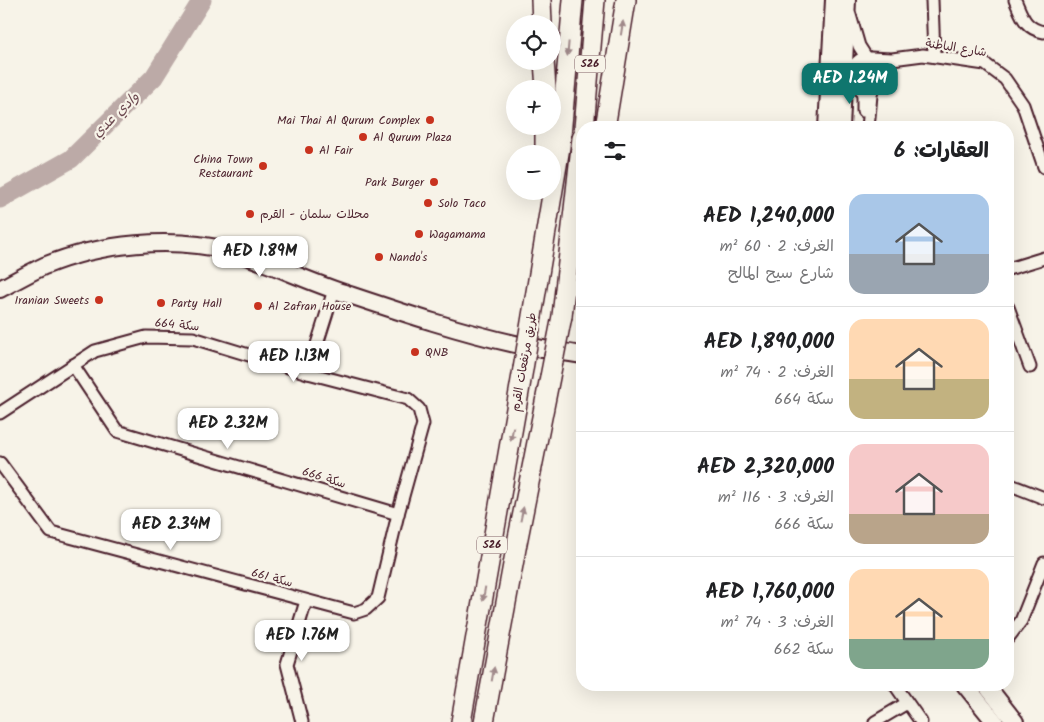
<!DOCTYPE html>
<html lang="ar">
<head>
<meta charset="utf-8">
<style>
  :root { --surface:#fff; --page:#f6f6f6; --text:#202124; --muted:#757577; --line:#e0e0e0; --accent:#0f766e }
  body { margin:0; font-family:Kalam,"Playpen Sans Arabic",sans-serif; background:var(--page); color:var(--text); direction:rtl; height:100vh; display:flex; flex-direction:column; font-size:19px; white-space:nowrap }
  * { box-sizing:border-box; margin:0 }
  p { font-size:16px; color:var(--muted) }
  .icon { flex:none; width:28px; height:28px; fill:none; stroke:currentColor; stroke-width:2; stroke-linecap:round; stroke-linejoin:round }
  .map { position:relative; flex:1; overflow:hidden; direction:ltr }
  .details { position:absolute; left:576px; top:121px; width:438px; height:570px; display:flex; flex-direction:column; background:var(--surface); border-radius:20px; box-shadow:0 5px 20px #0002; direction:rtl }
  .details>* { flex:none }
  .fabs { position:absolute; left:506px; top:15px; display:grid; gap:10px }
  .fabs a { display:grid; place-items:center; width:55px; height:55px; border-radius:50%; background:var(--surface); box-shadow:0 5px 20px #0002; font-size:25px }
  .price { position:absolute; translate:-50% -42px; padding:0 11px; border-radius:10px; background:#fff; color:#222; font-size:16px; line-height:32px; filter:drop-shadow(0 1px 2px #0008) }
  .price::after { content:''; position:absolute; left:50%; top:30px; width:15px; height:11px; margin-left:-8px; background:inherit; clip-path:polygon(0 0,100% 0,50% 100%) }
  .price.current { background:var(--accent); color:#fff }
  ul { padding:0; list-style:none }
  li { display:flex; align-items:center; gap:15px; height:125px; padding:0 25px }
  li+li { border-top:1px solid var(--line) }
  li span { display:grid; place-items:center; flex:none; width:140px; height:100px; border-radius:15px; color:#555 }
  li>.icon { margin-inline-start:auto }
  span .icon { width:60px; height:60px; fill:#fffc; stroke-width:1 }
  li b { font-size:21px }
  h2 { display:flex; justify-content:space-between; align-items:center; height:60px; padding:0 25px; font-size:21px }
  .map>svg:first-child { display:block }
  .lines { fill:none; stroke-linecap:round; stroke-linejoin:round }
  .river { stroke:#bcaaa7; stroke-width:19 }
  .street-casing { stroke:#4a1f2b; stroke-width:15 }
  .secondary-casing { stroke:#4a1f2b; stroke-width:20 }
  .primary-casing { stroke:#4a1f2b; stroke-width:22 }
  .street { stroke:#f7f3e8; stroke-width:11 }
  .secondary { stroke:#f7f3e8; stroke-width:16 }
  .primary { stroke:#f7f3e8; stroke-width:19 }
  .primary-bridge-casing { stroke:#4a1f2b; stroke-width:22; stroke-linecap:butt }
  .primary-bridge { stroke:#f7f3e8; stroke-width:19 }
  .oneway { fill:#a0898a }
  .poi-dot { fill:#c8321e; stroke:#f7f3e8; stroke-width:2 }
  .labels { text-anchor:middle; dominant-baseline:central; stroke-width:4.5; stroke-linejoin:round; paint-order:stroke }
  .shield { fill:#f7f3e8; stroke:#7e5f64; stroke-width:1 }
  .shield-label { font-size:11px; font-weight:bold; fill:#4a1f2b }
  .street-label { font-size:12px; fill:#4a1f2b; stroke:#f7f3e8 }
  .poi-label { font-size:12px; fill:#4a1f2b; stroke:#f7f3e8; text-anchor:start }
  .water-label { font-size:14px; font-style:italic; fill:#6c4950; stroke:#f7f3e8 }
</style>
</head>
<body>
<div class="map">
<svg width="1044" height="722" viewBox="0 0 1044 722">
  <rect width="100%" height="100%" fill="#f7f3e8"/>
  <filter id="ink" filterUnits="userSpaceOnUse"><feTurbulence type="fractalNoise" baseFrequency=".02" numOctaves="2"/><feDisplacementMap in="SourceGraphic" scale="10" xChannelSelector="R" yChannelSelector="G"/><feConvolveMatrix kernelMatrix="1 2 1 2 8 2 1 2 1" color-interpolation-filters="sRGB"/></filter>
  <g filter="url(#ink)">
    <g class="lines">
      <polyline class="river" points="0,199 71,159 154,77 202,0"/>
      <g class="street-casing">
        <g id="street">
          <polyline points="932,0 934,56"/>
          <path d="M1015,0C1022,16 1025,29 1044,32"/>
          <polyline points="850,15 859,46 866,57"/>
          <circle cx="866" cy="70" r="12"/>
          <polyline points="870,58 892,59 923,55 985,64 1005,79 1023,105 1044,167"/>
          <polyline points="859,80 863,97 863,111"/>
          <polyline points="868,128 871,95 875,79"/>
          <polyline points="1008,269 1044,258"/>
          <polyline points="1008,307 1030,367"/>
          <polyline points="73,365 117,431 398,514"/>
          <polyline points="308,373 334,290"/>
          <polyline points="0,413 95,351 146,337 193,338 308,373 408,399 419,409 423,424 398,514 378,598 366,609 354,613 51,532 0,463"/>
          <polyline points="1008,484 1044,498"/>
          <polyline points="1008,638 1021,621 1044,563"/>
          <polyline points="895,685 921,722"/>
          <polyline points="302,722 287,664 306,601"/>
          <polyline points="875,722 907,703"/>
        </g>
      </g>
      <g class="secondary-casing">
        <g id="secondary">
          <polyline points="827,128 834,0"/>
          <polyline points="841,128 847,0"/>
          <path d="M0,289C15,281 29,273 44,266C100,243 172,236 230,251C269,262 306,281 344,293C401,312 457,331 515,344C537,349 560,351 582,355"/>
          <polyline points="965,685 995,722"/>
          <polyline points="986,685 1015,722"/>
        </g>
      </g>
      <g class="primary-casing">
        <g id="primary">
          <polyline points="541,0 542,24"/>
          <polyline points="544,61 546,89"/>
          <polyline points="584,128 595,0"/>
          <polyline points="605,128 626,0"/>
          <polyline points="545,154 545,126"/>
          <polyline points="532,316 560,147 573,0"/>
          <polyline points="562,316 582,138"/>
          <polyline points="461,722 523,369"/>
          <polyline points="484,722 517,543 550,377"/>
        </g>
      </g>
      <use href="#street" class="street"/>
      <use href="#secondary" class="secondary"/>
      <use href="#primary" class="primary"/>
      <g class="primary-bridge-casing">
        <g id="primary-bridge">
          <polyline points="523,369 532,316"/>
          <polyline points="550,377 562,316"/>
        </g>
      </g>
      <use href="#primary-bridge" class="primary-bridge"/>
    </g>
    <defs><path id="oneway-solid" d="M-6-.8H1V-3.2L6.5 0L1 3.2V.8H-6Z" transform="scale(1.25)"/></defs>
    <g class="oneway">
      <use href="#oneway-solid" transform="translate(622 28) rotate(-81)"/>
      <use href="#oneway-solid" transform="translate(568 49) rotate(95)"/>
      <use href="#oneway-solid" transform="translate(512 434) rotate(100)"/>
      <use href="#oneway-solid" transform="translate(522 514) rotate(-78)"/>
      <use href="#oneway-solid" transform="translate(484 594) rotate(100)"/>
      <use href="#oneway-solid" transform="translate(493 674) rotate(-80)"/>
    </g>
  </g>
  <g class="poi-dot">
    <circle cx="430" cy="120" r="5"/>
    <circle cx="363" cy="137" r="5"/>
    <circle cx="309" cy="150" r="5"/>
    <circle cx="263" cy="166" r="5"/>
    <circle cx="434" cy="182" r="5"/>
    <circle cx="428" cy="203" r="5"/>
    <circle cx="250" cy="214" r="5"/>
    <circle cx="419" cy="234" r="5"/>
    <circle cx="379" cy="257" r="5"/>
    <circle cx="99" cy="300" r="5"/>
    <circle cx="161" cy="303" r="5"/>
    <circle cx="258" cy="306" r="5"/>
    <circle cx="415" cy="352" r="5"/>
  </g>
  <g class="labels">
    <g class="shield">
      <rect x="575" y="55.5" width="30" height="17" rx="4"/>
      <rect x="477" y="536.5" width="30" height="17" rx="4"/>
    </g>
    <g class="shield-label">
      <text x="590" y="64">S26</text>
      <text x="492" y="545">S26</text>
    </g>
    <g class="street-label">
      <text transform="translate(956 48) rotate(9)">شارع الباطنة</text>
      <text transform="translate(177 325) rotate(5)">سكة 664</text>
      <text transform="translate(524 362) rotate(-80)">طريق مرتفعات القرم</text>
      <text transform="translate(324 478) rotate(17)">سكة 666</text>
      <text transform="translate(272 578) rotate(15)">سكة 661</text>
    </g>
    <g class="poi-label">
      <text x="420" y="120" text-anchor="end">Mai Thai Al Qurum Complex</text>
      <text x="373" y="137">Al Qurum Plaza</text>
      <text x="319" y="150">Al Fair</text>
      <text x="253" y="159" text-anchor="end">China Town<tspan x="253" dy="14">Restaurant</tspan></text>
      <text x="424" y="182" text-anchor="end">Park Burger</text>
      <text x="438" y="203">Solo Taco</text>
      <text x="260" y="214">محلات سلمان - القرم</text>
      <text x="429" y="234">Wagamama</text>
      <text x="389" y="257">Nando's</text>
      <text x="89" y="300" text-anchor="end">Iranian Sweets</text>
      <text x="171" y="303">Party Hall</text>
      <text x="268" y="306">Al Zafran House</text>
      <text x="425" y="352">QNB</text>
    </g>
    <g class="water-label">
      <text transform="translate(116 115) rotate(-44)">وادي عدي</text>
    </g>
  </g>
</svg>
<div class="fabs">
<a><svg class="icon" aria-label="locate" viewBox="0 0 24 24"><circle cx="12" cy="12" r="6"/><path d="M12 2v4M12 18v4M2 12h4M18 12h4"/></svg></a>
<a>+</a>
<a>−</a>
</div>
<b class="price current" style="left:850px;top:105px">AED 1.24M</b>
<b class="price" style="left:260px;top:278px">AED 1.89M</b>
<b class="price" style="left:294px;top:383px">AED 1.13M</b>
<b class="price" style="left:228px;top:450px">AED 2.32M</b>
<b class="price" style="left:171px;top:551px">AED 2.34M</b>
<b class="price" style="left:302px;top:662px">AED 1.76M</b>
<section class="details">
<h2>العقارات: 6<svg class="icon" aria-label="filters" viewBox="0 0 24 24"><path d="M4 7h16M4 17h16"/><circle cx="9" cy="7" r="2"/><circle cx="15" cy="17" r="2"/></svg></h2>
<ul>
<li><span style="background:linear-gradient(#a9c7e8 60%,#9aa5b1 0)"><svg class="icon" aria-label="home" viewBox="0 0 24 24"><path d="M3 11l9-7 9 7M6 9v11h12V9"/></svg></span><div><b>AED 1,240,000</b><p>الغرف: 2 · 60 m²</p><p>شارع سيح المالح</p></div></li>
<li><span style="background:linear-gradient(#ffd9b3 60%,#c2b280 0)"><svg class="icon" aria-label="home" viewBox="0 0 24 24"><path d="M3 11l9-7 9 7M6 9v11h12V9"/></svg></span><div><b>AED 1,890,000</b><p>الغرف: 2 · 74 m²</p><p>سكة 664</p></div></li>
<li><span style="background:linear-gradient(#f6c9c9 70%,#b9a48a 0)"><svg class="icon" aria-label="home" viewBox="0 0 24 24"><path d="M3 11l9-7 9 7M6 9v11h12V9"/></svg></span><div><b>AED 2,320,000</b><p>الغرف: 3 · 116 m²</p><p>سكة 666</p></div></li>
<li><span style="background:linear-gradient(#ffd9b3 70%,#7fa58c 0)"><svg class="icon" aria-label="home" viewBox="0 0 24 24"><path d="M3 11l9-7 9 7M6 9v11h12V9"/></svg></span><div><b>AED 1,760,000</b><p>الغرف: 3 · 74 m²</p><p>سكة 662</p></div></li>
</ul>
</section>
</div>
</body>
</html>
